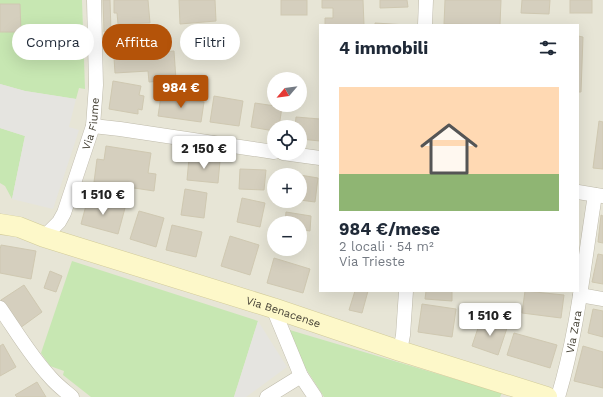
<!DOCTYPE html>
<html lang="it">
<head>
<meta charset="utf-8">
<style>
  :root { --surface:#fff; --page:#f6f6f7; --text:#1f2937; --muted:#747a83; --accent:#b45309 }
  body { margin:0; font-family:"Work Sans",sans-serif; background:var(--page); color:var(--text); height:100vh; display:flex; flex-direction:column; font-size:15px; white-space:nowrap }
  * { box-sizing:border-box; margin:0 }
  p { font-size:13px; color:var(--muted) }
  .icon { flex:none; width:22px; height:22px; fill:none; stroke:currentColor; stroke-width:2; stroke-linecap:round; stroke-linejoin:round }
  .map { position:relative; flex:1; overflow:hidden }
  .panel { position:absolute; left:319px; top:24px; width:260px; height:268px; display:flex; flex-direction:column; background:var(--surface); border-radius:0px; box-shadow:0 4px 16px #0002 }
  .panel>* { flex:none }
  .banner { position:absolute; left:12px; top:24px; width:247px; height:36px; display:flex; gap:8px }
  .needle { width:26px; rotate:241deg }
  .tools { position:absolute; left:267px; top:72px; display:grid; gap:8px }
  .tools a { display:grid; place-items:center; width:40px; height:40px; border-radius:50%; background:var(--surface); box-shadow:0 4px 16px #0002; font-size:20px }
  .price { position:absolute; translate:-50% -34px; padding:0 9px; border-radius:4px; background:#fff; color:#222; font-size:13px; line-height:26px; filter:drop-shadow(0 1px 2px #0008) }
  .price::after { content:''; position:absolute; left:50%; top:24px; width:12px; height:9px; margin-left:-6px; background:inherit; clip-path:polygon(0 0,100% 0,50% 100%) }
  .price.selected { background:var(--accent); color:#fff }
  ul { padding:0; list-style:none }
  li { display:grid; align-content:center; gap:8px; height:212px; padding:0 20px }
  li span { display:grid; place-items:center; height:124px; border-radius:0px; color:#555 }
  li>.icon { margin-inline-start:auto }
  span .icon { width:72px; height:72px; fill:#fffc; stroke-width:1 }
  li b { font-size:17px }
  h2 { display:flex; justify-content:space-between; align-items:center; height:48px; padding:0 20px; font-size:17px }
  .pill { padding:0 14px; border-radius:18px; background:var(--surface); box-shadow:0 4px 16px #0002; font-size:14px; line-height:36px }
  .pill.selected { background:var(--accent); color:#fff }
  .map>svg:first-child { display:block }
  .residential { fill:#e7e5d6; fill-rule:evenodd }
  .green { fill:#c7e7b2 }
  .parking { fill:#e5e4e0 }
  .building { fill:#d5cfbe; stroke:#cfc8b1 }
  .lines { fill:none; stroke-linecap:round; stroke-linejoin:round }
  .street-casing { stroke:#bfbbab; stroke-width:15 }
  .secondary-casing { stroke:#d2cb99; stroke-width:21 }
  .street { stroke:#fff; stroke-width:14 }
  .secondary { stroke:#fdf8c9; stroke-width:20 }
  .labels { text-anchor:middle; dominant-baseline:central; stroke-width:3.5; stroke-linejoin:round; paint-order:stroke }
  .street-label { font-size:11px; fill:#474337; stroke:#fff }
</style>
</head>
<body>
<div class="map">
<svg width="603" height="397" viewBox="0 0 603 397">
  <rect width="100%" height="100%" fill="#f4f2e8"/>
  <path class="residential" d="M0,0H603V397H0ZM320,25H578V291H320ZM274,79H300V105H274ZM274,127H300V153H274ZM274,175H300V201H274ZM274,223H300V249H274Z"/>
  <g class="green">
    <polygon points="0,0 82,0 85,89 79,88 76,99 25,91 0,84"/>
    <polygon points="0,128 25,136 12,199 5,186 0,183"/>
    <polygon points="72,261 258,321 234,397 91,397 63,375 64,371 50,366 41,353"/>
    <polygon points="283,328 502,393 500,397 324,397 292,347"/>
  </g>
  <g class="parking">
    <polygon points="0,84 25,91 76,99 69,127 79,130 53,209 12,199 25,136 0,128"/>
    <polygon points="258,321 287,367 246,397 234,397"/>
  </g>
  <g class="building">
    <polygon points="103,0 110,0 111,31 104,32"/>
    <polygon points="114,0 148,0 150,23 118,24 117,13 114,13"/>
    <polygon points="179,0 215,0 216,21 180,24"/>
    <rect x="281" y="0" width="26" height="15"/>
    <polygon points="322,0 363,0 364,25 325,25 325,18 333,18 333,8 322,8"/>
    <polygon points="380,0 407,0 408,7 380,8"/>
    <polygon points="445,0 501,0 500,25 444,24"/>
    <polygon points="522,0 550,0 549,14 521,13"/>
    <rect x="570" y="0" width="22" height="13"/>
    <polygon points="0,4 20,4 21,32 0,32"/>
    <polygon points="375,23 407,25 375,25"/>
    <polygon points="578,36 583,37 581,92 578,92"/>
    <polygon points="145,41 146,53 174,51 176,80 149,82 148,71 115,73 113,43"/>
    <polygon points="113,81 141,86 139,95 144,96 142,110 138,109 138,114 109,109"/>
    <polygon points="161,96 204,102 201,122 158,116"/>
    <polygon points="214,96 243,101 239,126 210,122"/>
    <polygon points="255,103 282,107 279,127 274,127 274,131 251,127"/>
    <polygon points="296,117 320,119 320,141 300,139 300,127 295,127"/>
    <polygon points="599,121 603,122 603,169 593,168"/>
    <polygon points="106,146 151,153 148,173 156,174 154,191 94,182 97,159 104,160"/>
    <polygon points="189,158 220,161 218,183 187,180"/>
    <polygon points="240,169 266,170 264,190 239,189"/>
    <polygon points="300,175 318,178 315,202 300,200"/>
    <polygon points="185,189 207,193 204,218 181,215"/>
    <polygon points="88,198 125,208 118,234 81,224"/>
    <polygon points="242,198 265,203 260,227 237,222"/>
    <polygon points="139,211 164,218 156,247 130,239"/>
    <polygon points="286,212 311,216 310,231 304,230 303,239 300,239 300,223 285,223"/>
    <polygon points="601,215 603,216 603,243 598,242"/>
    <polygon points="172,225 202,232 196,257 166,250"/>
    <polygon points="230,236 259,245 250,275 221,266"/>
    <polygon points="1,245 36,251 31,279 0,273 0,250"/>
    <polygon points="598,254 603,255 603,284 592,282"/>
    <polygon points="274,258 310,269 303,293 267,283"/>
    <polygon points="50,271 62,276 56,292 44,288"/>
    <polygon points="24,285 42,312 20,328 1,300"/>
    <polygon points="355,291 368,291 362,313 349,310"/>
    <polygon points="426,291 452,291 452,301 425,299"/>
    <polygon points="525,291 564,295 561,318 522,313"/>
    <polygon points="422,304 456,309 452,337 418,332"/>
    <polygon points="593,309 603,311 603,337 588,333"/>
    <polygon points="481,319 507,328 498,355 472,346"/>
    <polygon points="514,333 557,345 550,368 507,355"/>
    <polygon points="3,344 16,367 0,376 0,346"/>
    <polygon points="583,346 603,352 603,388 574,381"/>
    <polygon points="37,382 46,397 17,397 15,395"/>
  </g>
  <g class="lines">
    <g class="street-casing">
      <g id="street">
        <polyline points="425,25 426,0"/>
        <polyline points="93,126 120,129 274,152"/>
        <polyline points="283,153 320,158"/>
        <polyline points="578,192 603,196"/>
        <path id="s1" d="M44,237L59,222L64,213L93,126L96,85L94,0"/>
        <polyline points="580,295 603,299"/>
        <path d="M0,308C16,331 31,357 51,378C57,385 65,391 72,397"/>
        <polyline points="273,308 301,376 315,397"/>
        <polyline points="400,351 403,335 406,291"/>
        <polyline points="267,397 301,376"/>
        <path id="s2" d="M558,397C578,331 584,262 595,195"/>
      </g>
    </g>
    <g class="secondary-casing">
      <g id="secondary">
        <path id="s3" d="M0,224L19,227L44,237L273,308L400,351L547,397"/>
      </g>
    </g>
    <use href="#street" class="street"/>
    <use href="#secondary" class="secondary"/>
  </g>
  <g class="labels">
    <g class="street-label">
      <text stroke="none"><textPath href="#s1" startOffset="125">Via Fiume</textPath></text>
      <text stroke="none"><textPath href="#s3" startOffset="297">Via Benacense</textPath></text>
      <text stroke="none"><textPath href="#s2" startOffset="67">Via Zara</textPath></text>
    </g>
  </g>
</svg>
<div class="tools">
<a><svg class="needle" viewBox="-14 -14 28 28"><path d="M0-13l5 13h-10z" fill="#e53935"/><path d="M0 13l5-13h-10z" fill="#747a83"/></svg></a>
<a><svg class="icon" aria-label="locate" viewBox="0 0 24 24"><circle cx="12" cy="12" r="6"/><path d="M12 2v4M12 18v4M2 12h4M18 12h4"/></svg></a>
<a>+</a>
<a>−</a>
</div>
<b class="price selected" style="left:181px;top:109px">984 €</b>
<b class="price" style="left:204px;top:170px">2 150 €</b>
<b class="price" style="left:103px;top:216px">1 510 €</b>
<b class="price" style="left:490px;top:337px">1 510 €</b>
<div class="banner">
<a class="pill">Compra</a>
<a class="pill selected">Affitta</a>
<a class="pill">Filtri</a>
</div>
<section class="panel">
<h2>4 immobili<svg class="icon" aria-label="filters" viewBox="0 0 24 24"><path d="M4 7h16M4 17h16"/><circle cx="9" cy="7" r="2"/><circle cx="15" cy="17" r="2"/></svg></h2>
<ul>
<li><span style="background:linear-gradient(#ffd9b3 70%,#8fb573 0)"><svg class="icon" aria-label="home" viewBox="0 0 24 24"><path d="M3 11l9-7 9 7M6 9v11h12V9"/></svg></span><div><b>984 €/mese</b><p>2 locali · 54 m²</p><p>Via Trieste</p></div></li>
</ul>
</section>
</div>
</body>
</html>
